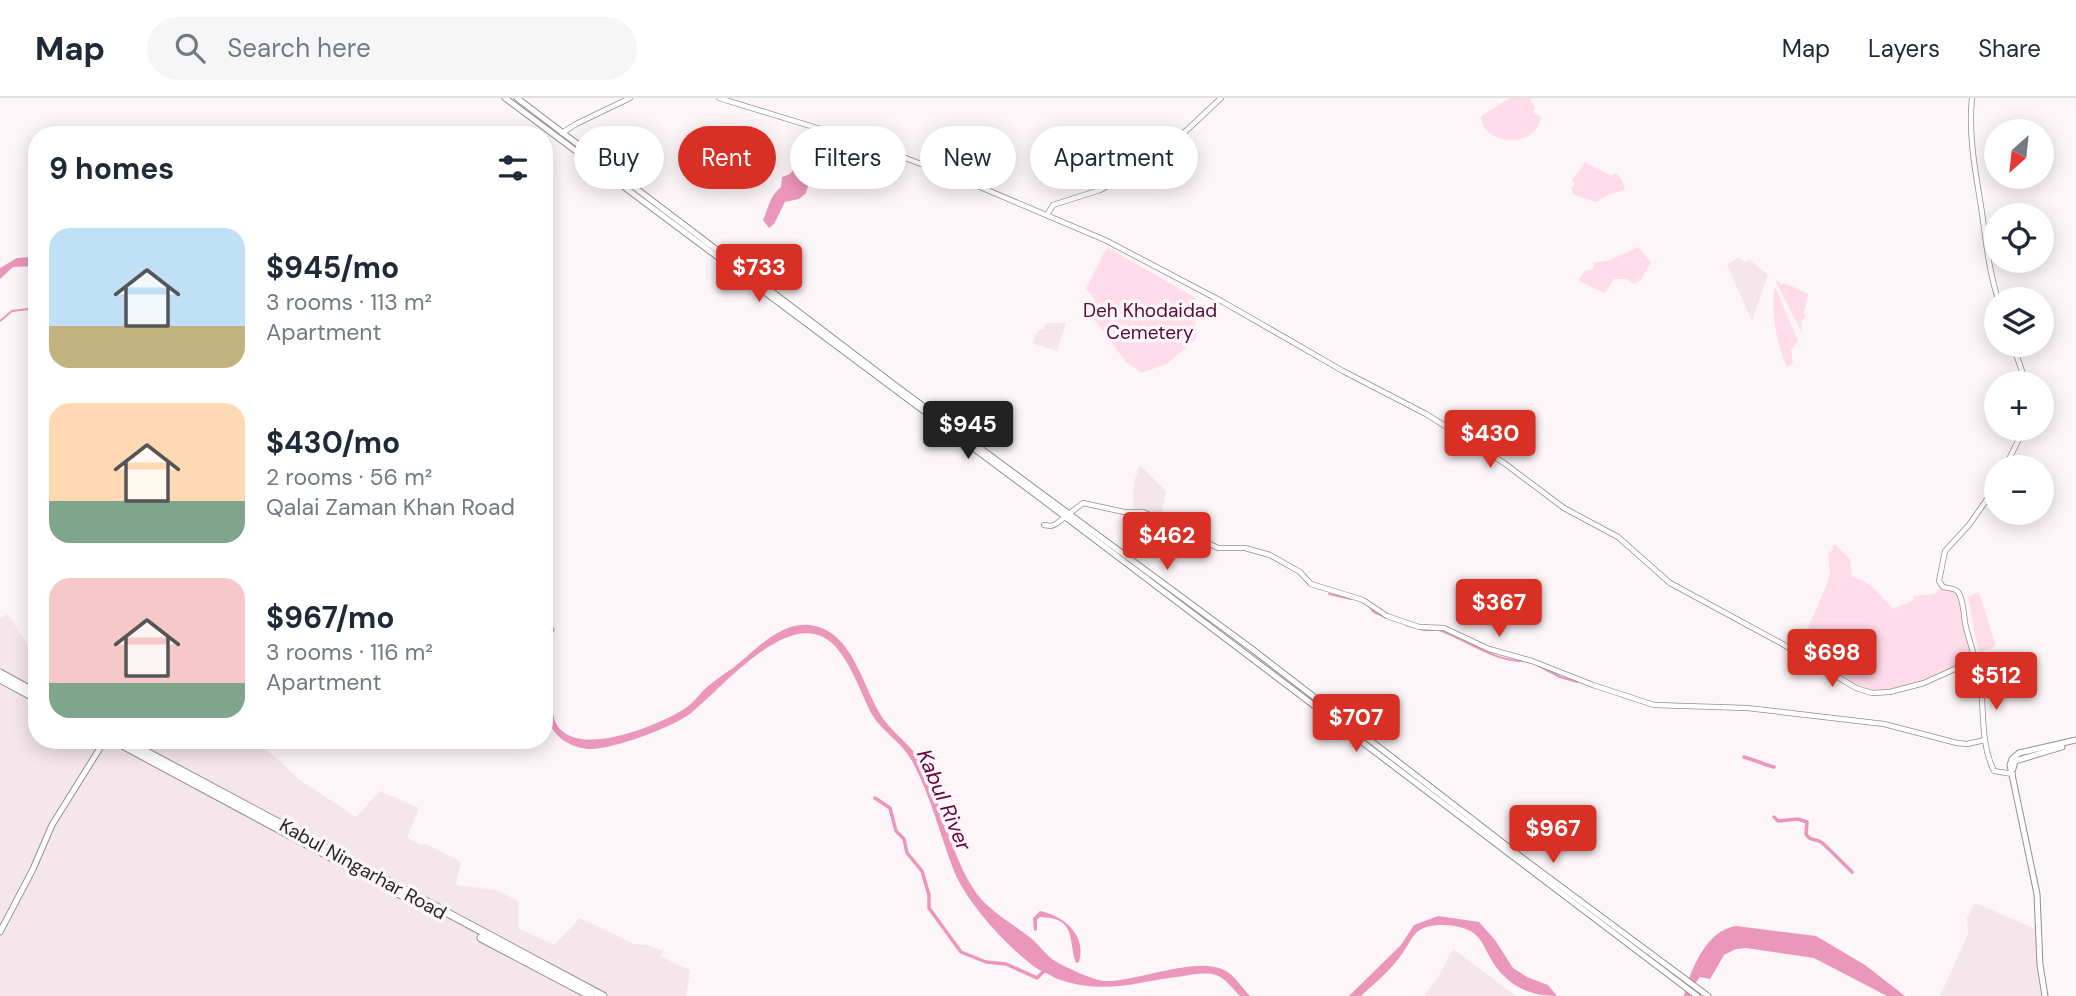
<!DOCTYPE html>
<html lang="en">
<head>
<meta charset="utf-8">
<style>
  :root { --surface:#fff; --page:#f6f6f7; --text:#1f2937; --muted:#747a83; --line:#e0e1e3; --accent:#d93025 }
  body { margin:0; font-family:"DM Sans",sans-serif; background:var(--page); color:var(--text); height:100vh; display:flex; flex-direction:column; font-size:26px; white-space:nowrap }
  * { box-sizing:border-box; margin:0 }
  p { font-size:23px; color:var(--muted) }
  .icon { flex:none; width:38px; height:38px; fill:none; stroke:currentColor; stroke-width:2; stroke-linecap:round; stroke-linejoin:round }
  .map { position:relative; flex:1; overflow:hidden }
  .drawer { position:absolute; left:28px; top:28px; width:525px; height:623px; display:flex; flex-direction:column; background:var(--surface); border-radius:28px; box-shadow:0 4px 18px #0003 }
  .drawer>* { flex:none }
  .guide { position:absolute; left:574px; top:28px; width:665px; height:63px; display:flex; gap:14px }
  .needle { width:46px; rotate:207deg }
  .buttons { position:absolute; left:1984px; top:21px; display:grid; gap:14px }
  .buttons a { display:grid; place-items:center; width:70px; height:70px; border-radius:50%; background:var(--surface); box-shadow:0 4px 18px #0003; font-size:35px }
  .price { position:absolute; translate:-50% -60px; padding:0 16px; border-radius:7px; background:var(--accent); color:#fff; font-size:23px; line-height:46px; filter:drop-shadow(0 2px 4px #0008) }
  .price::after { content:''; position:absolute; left:50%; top:42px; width:21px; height:16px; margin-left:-10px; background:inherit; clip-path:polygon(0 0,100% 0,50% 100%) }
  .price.on { background:#222; color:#fff }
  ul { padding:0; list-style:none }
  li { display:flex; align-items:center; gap:21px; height:175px; padding:0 21px }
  li span { display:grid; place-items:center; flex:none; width:196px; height:140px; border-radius:21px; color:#555 }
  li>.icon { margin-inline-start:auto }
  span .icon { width:84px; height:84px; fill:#fffc; stroke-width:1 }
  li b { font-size:30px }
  h2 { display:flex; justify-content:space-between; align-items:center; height:84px; padding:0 21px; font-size:30px }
  .chip { padding:0 24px; border-radius:32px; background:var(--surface); box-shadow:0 4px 18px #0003; font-size:24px; line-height:63px }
  .chip.on { background:var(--accent); color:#fff }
  header { display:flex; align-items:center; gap:42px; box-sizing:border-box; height:98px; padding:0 35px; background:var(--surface); border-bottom:2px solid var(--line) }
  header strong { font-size:33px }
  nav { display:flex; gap:38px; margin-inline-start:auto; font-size:24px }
  .search { width:490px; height:63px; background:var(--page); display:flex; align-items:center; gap:18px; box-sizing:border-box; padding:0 24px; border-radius:38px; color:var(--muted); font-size:26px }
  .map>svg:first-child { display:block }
  .built { fill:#f5e6ec }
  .green { fill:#ffdcea }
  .water { fill:#eb96bb }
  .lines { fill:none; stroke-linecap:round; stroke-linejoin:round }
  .stream { stroke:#eb96bb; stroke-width:2 }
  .canal { stroke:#eb96bb; stroke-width:3.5 }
  .tertiary-casing { stroke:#958f91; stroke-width:6 }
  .secondary-casing { stroke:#958f91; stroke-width:7 }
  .trunk-casing { stroke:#958f91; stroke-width:9 }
  .tertiary { stroke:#fff; stroke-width:4.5 }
  .secondary { stroke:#fff; stroke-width:5 }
  .trunk { stroke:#fff; stroke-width:7 }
  .labels { text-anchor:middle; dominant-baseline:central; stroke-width:7; stroke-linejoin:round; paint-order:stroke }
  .park-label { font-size:19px; fill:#560c35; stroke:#fdf6f9 }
  .street-label { font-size:19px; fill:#292627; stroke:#fdf6f9 }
  .water-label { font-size:21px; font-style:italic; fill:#67003e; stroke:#fdf6f9 }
</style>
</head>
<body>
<header>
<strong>Map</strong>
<div class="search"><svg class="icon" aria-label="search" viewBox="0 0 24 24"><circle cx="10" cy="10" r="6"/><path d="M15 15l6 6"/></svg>Search here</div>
<nav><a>Map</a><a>Layers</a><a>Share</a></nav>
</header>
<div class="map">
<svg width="2076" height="898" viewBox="0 0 2076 898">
  <rect width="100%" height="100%" fill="#fdf6f9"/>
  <g class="built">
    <polygon points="1739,159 1746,164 1749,161 1768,177 1752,223 1727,167"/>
    <polygon points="1046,225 1066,225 1057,253 1032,245 1038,232 1044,231"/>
    <polygon points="1140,367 1166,393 1162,416 1133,410 1134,384"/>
    <polygon points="8,516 30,551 37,551 37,642 256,642 300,682 356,719 380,693 419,710 407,740 420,747 426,746 461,764 456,787 497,792 518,803 518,830 554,847 580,820 634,846 648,847 663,853 660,858 690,872 686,898 0,898 0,521"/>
    <polygon points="1975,805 2036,831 2038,876 2043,898 1940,898 1968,836 1967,819"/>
    <polygon points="1453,851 1515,897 1515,898 1424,898 1440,876"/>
  </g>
  <g class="green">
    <path d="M1510,0H1530L1535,11L1533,14L1541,19C1535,53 1481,47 1481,18Z"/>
    <path d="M1585,64L1612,78L1615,75C1622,80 1623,83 1625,92L1610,96L1596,104L1574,97L1571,90L1575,86L1572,82Z"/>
    <polygon points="1107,149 1194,199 1196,241 1167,266 1141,275 1125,263 1094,221 1088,218 1094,200 1086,191"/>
    <polygon points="1638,149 1651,164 1641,182 1634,186 1626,181 1614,181 1605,195 1580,184 1580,180 1584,174 1594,170 1593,165 1610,162"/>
    <polygon points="1775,182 1781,186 1785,185 1808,196 1804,215 1806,219 1801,224 1802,235"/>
    <path d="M1775,189L1798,243L1791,252L1793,265L1787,269C1777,247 1770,213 1775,189Z"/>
    <path d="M1835,446L1850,461L1852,479C1869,482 1882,498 1893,511L1914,502L1913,498L1935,496L1941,488L1958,493L1977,561C1948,574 1893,605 1862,592C1839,582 1817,566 1795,553L1805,536L1826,489L1830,476L1828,455L1833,452L1832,448Z"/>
    <polygon points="1979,494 1996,548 1981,554 1978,551 1968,499"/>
  </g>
  <g class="water">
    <path d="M805,63L817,68L816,81L808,88L806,95L799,101L785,104L774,126L769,130L763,122C769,109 769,99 781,89L782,79L790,76L795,69Z"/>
    <polygon points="29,159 37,159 37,168 13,169 0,181 0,170 17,160"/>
    <path d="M544,501L548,519L555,532L546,544C548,563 549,613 557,627C578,661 659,627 684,611C694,605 699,596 707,589C715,582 724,576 733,570C754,554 779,524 809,527C855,532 862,592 885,623C898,640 916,651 925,671C943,711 954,770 982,802C997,818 1016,828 1032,841C1040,848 1047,858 1055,863C1063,868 1095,883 1104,883C1135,885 1203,854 1229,875C1237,881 1243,891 1250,898H1240C1232,890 1226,881 1216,877C1206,874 1194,876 1184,878C1133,884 1105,898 1055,880C1048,875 1039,873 1032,867C1005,846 967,805 954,773C940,737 931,698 912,663C902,644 881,633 871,615C860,593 846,550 823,539C781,518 721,591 691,615C674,629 613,651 591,651C576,651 557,642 551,628C538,598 544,535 544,501Z"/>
    <path d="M1040,813C1064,818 1087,837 1079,864L1076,865C1068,841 1077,820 1040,819L1037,822V832L1034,833L1033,820Z"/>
    <path d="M1438,818L1479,824L1495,842L1513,870L1527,879L1548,887L1557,898C1537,898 1519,893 1504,878C1478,852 1490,829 1443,827C1434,827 1424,828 1417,834C1411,840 1407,849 1402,856C1391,872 1375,885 1361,898H1349L1401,847L1414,827Z"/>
    <path d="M1736,828L1816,838L1865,867L1905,898H1887L1814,860L1746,850L1736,851L1724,857L1710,881L1700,879L1694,887L1690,898H1684C1690,873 1706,832 1736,828Z"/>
  </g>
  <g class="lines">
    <g class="stream">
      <polyline points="0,223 12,213 37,210"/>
      <polyline points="1329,496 1351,501"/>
      <polyline points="1369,508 1374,514 1387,520"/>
      <polyline points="1406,527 1424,532 1434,532"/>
      <path d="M1439,532C1468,542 1494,564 1525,563"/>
      <polyline points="1537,567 1560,579 1577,584"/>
    </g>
    <g class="canal">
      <polyline points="1744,659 1762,665"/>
      <polyline points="1764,666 1774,669"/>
      <polyline points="875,700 890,710 896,733 904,741 907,755 922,773 929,797 929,810 961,854 986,864 1006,866 1037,880 1045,872"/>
      <path d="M1774,719L1778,723L1798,721L1807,724L1806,736C1811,744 1814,740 1821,744C1823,745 1850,772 1852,774"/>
    </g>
    <g class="tertiary-casing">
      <g id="tertiary">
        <polyline points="719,0 869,46 973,86 1105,142 1223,204 1343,273 1426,316 1504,365 1564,410 1618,439 1670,485 1779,544 1856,590 1872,595 1890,594 1924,585 1977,561"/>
        <path d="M1972,0C1968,40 1976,75 1982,115C1986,144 1989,173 1998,201"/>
        <polyline points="562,35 576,26 630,0"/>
        <polyline points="1047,117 1053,107 1100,92 1155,62 1221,0"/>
        <polyline points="2013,247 2026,285"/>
        <polyline points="2005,369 2024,331"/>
        <path d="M1997,387L1969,427L1945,453L1939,483L1943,489C1947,490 1955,490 1958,494C1963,500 1964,517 1965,525C1970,547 1978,566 1981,588C1984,617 1981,647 1994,673L2013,676"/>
        <polyline points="1044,427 1051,428 1056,426 1083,405 1124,414 1143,414 1218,450 1245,450 1270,457 1300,474 1311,486 1363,502 1387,518 1419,529 1444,530 1489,551 1532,563 1593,587 1654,607 1747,610 1884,626 1957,645 1967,646 1985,642"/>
      </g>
    </g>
    <g class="secondary-casing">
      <g id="secondary">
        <polyline points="505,0 1043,402 1697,898"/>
        <polyline points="517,0 900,291 1252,551 1525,762 1708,898"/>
        <polyline points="2013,671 2015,663 2062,649"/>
        <polyline points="0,834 33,771 52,727 105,642"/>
        <polyline points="2045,898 2040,867 2037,796 2010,667 2012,661 2019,655 2076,642"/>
      </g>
    </g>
    <g class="trunk-casing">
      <g id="trunk">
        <polyline points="0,575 36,595"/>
        <polyline points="0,581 37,601"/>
        <polyline points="113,642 433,814"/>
        <polyline points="124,642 603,898"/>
        <polyline points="481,840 591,898"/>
      </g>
    </g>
    <use href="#tertiary" class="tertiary"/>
    <use href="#secondary" class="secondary"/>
    <use href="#trunk" class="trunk"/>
  </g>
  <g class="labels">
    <g class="park-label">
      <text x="1150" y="212">Deh Khodaidad<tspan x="1150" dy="22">Cemetery</tspan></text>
    </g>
    <g class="street-label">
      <text transform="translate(363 771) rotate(29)">Kabul Ningarhar Road</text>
    </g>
    <g class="water-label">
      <text transform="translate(944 702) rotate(67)">Kabul River</text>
    </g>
  </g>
</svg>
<div class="buttons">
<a><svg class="needle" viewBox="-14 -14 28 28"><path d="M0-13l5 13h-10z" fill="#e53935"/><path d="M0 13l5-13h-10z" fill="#747a83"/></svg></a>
<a><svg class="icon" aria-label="locate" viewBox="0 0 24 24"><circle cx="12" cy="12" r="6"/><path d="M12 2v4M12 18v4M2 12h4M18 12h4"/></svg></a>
<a><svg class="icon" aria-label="layers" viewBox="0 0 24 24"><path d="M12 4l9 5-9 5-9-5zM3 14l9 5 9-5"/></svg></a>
<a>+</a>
<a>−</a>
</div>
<b class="price" style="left:759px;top:206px">$733</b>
<b class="price on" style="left:968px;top:363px">$945</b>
<b class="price" style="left:1490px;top:372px">$430</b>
<b class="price" style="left:1167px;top:474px">$462</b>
<b class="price" style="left:1499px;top:541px">$367</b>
<b class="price" style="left:1832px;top:591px">$698</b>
<b class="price" style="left:1996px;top:614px">$512</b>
<b class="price" style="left:1356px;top:656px">$707</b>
<b class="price" style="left:1553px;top:767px">$967</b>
<div class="guide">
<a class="chip">Buy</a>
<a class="chip on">Rent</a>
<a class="chip">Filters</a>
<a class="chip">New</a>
<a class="chip">Apartment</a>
</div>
<section class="drawer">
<h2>9 homes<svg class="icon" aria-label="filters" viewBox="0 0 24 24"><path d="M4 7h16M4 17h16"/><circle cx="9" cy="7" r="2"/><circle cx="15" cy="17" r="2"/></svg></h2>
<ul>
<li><span style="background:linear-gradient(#bfe0f5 70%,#c2b280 0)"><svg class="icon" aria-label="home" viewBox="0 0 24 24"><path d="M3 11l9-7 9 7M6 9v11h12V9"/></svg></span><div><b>$945/mo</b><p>3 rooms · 113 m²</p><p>Apartment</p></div></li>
<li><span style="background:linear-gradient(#ffd9b3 70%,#7fa58c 0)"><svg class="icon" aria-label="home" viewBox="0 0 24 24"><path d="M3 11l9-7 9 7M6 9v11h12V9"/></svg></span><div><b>$430/mo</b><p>2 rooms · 56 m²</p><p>Qalai Zaman Khan Road</p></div></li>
<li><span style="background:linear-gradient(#f6c9c9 75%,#7fa58c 0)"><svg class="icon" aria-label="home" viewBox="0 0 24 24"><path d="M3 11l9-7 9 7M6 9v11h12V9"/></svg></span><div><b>$967/mo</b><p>3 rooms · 116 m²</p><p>Apartment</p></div></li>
</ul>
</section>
</div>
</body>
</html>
